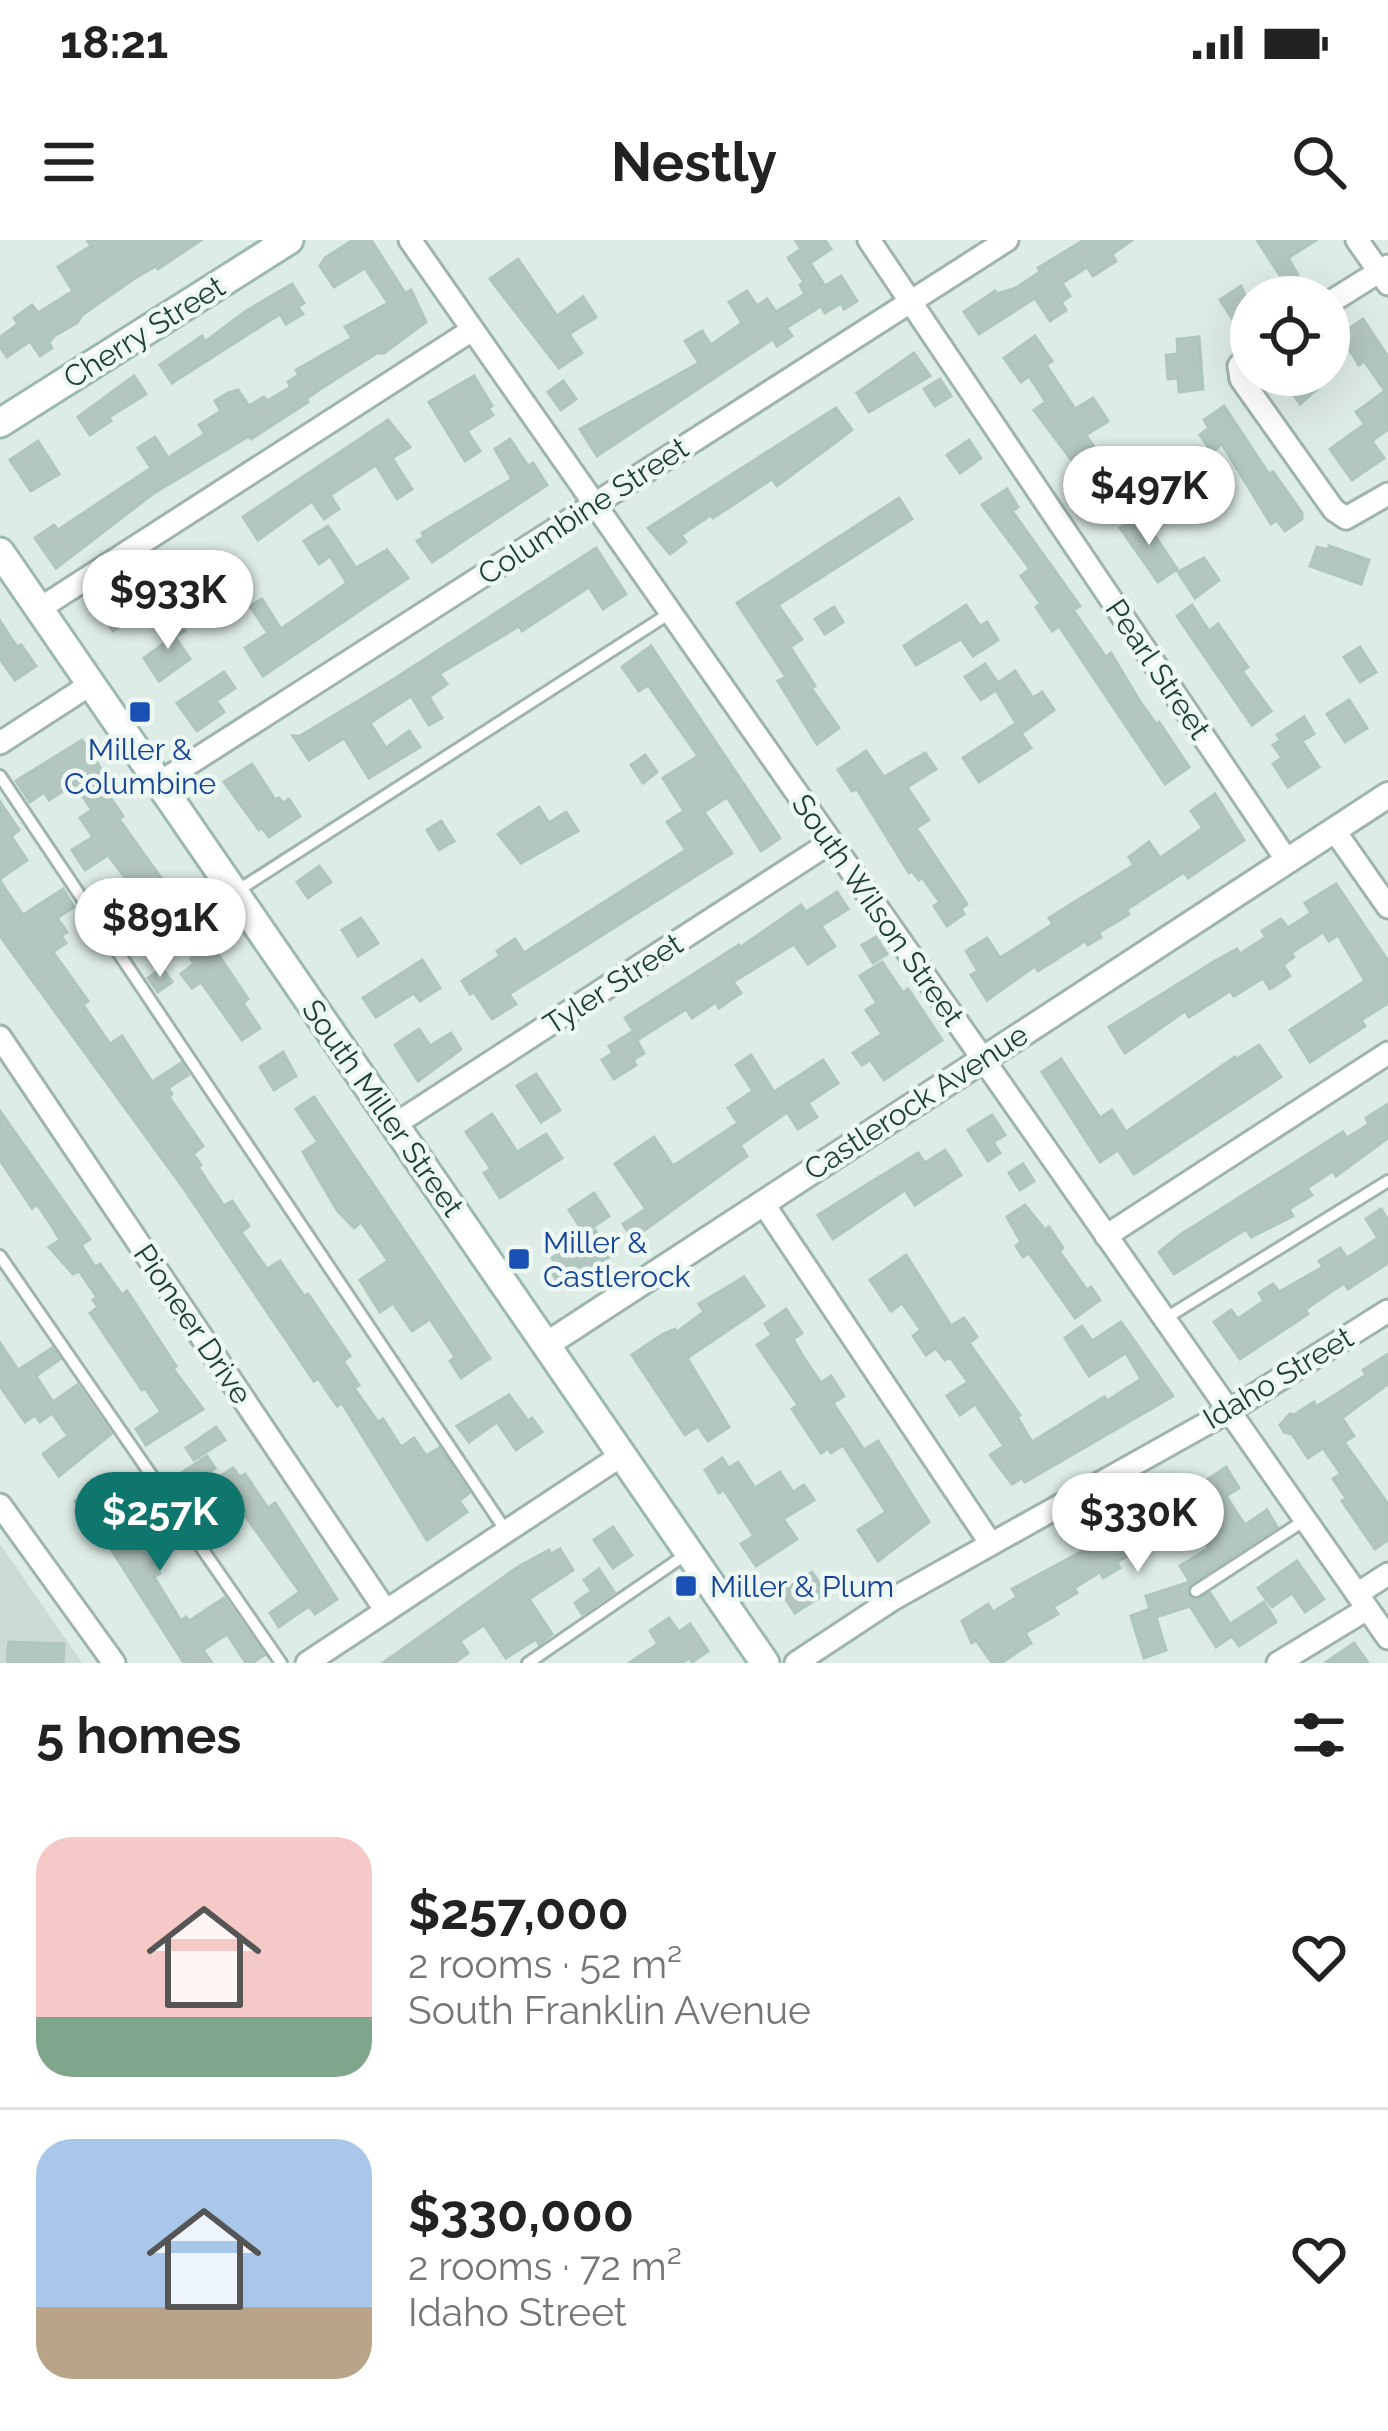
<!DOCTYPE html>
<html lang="en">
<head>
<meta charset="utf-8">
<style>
  :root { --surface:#fff; --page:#f2f2f2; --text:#222; --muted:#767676; --line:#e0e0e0; --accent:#0f766e }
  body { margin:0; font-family:Raleway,sans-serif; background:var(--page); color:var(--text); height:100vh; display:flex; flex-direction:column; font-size:45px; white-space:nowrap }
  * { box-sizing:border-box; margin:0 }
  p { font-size:39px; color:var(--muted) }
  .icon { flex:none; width:66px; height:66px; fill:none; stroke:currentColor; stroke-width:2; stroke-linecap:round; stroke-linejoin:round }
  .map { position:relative; height:1423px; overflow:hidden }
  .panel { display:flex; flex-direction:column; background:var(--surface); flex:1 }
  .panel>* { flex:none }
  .fabs { position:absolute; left:1230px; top:36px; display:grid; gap:24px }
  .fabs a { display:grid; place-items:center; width:120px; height:120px; border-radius:50%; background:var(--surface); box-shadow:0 12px 48px #0002; font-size:60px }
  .price { position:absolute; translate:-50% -102px; padding:0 27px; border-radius:42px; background:#fff; color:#222; font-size:39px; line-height:78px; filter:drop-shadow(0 3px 6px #0008) }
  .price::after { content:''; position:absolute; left:50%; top:72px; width:36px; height:27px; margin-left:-18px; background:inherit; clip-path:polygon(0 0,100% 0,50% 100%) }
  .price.selected { background:var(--accent); color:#fff }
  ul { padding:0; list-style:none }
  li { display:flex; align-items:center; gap:36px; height:300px; padding:0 36px }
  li+li { border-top:3px solid var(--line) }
  li span { display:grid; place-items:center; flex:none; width:336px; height:240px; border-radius:36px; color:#555 }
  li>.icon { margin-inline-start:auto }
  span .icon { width:144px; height:144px; fill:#fffc; stroke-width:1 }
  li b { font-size:51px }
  h2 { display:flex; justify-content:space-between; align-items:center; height:144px; padding:0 36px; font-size:51px }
  .status { display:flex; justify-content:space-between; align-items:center; height:84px; padding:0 60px; background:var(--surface); direction:ltr }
  .status svg { height:33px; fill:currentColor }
  header { display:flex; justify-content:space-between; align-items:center; height:156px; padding:0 36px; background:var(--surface); font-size:54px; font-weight:700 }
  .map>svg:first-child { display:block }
  .built { fill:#ccdbd5 }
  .building { fill:#b3c6bf; stroke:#afc6bd; stroke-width:3 }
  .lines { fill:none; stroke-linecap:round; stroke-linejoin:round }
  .service-casing { stroke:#a0b4ae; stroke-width:16 }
  .minor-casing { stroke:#a0b4ae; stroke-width:27 }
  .tertiary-casing { stroke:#a0b4ae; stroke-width:30 }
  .secondary-casing { stroke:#9bb9af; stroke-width:33 }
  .service { stroke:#fff; stroke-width:10 }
  .minor { stroke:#fff; stroke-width:21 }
  .tertiary { stroke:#fff; stroke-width:24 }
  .secondary { stroke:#fff; stroke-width:27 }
  .transit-dot { fill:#1a4fb4; stroke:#eef8f3; stroke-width:4.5 }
  .labels { text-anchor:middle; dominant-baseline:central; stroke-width:9; stroke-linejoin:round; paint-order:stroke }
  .street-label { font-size:30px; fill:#1d3d36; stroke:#eef8f3 }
  .transit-label { font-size:30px; fill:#164399; stroke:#eef8f3; text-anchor:start }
</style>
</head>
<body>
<div class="status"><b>18:21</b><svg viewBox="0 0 49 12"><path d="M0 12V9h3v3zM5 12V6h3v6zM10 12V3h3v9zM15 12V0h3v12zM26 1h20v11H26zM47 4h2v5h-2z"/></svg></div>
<header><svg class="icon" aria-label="menu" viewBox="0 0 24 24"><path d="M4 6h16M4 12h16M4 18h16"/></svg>Nestly<svg class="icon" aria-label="search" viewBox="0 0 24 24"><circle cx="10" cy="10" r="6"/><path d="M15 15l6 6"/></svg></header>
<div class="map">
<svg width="1388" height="1423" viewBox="0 0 1388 1423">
  <rect width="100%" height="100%" fill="#deece6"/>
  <polygon class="built" points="0,1304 82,1423 0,1423"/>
  <g class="building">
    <polygon points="87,0 201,0 158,29 156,26 135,38 82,75 77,83 54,96 49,103 52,108 40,116 30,101 7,117 0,107 0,97 18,84 14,78 32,65 38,73 73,51 58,27 91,6"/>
    <polygon points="353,0 371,0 405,53 411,50 426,82 384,113 377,113 320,149 306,159 308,162 251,199 249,196 154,253 56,328 35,298 54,285 58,290 151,228 138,208 155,197 168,218 205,194 199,185 221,171 215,161 228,153 238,150 249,166 264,157 267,161 291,147 288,142 299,135 296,130 352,98 345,87 388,63 365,28 334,47 320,26 325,18"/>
    <polygon points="795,0 825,0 831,9 810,23 825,46 841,36 857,61 844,69 841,63 825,73 821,66 786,88 792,96 777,106 773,99 597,216 580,189 699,123 685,101 702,91 711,105 742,83 729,62 747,51 757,66 767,59 776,72 805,54 800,45 804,42 788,18 801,9"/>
    <polygon points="1084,0 1132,0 1112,14 1116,21 1093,36 1087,27 1062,43 1070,56 1061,62 1066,70 1050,81 1035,58 979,94 964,72 995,51 997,54 1016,48 1040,32 1038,28"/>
    <polygon points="1257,0 1316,0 1288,18 1298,35 1285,43"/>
    <polygon points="518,19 557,76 583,57 596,77 569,94 582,113 559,128 490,39"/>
    <polygon points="292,44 304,63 298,67 303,74 286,84 280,74 172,143 160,125 202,96 205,102 246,71"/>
    <polygon points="1241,46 1251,69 1233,80 1220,60"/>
    <polygon points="1363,79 1388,117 1388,189 1372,201 1384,218 1352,240 1330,209 1365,184 1356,172 1385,151 1364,121 1359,125 1340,95"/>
    <polygon points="1035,96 1052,121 1046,125 1075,169 1093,158 1108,181 1086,195 1099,215 1079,230 1034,170 1046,162 1029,136 1021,142 1004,118"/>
    <polygon points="1199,97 1203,149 1179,152 1178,138 1168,139 1166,115 1178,114 1177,99"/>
    <polygon points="914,113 930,136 869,172 857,153"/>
    <polygon points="1296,135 1333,135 1300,164 1285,142"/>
    <polygon points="134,136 146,154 109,177 111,181 90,195 78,177"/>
    <polygon points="474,136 492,166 488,168 493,175 467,191 480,211 465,221 429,162"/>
    <polygon points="940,139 951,156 935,166 924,149"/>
    <polygon points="563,141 576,159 561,170 548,152"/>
    <polygon points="1224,166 1269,234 1273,232 1302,273 1302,279 1285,291 1277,280 1271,284 1222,204 1212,212 1200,195 1209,188 1204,180"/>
    <polygon points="836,168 852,190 777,246 772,239 713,278 711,275 681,295 686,302 670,314 648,288"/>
    <polygon points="388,180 410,207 392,218 412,249 397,259 376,225 330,255 339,269 324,279 312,261 258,300 243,277"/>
    <polygon points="510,199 528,226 533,223 547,245 432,322 417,301 424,297 422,293 512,239 495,209"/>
    <polygon points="969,200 981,218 960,233 947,215"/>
    <polygon points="38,201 59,234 31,251 10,220"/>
    <polygon points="1129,214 1142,234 1114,254 1100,235"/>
    <polygon points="1168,217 1178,231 1146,253 1136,239"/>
    <polygon points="1007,249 1018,267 1012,271 1080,366 1073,370 1106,417 1111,413 1139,460 1156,484 1159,482 1189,527 1165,544 1059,386 1052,391 1036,367 1041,364 1021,336 1030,329 982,265"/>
    <polygon points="899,258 912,279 778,365 802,399 790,407 815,446 811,448 839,488 817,504 778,441 786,437 737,363"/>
    <polygon points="1141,275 1177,329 1158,342 1120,288"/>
    <polygon points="328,286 356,328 387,310 408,338 263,436 245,408 268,393 250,366 262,359 281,389 347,343 330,316 319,324 304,301"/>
    <polygon points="1329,306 1369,320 1361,344 1310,326 1317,307 1328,310"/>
    <polygon points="596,308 626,354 603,369 589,347 522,391 519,386 439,434 447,444 429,457 442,478 429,485 411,456 370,483 386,508 409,491 420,507 369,538 344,498 309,520 293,496 300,496 391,441"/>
    <polygon points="188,314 205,340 181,355 165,329"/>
    <polygon points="1204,318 1219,340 1195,358 1178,332"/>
    <polygon points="232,344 241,359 226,368 217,353"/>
    <polygon points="129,356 141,373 113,391 102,374"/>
    <polygon points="966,365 980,386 987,382 998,400 973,416 961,399 916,425 904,406"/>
    <polygon points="1192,365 1209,391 1218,384 1248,427 1242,431 1271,471 1252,485 1177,376"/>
    <polygon points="834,367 843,382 825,394 815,379"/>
    <polygon points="177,378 185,391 175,397 190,419 159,441 144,418 167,401 159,388"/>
    <polygon points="0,381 17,407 21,405 36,426 15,440 0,419"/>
    <polygon points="651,406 780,598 761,611 727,557 704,572 732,613 509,754 516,764 492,779 474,752 470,754 462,741 500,716 497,711 515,699 524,713 686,610 667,582 684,571 663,538 698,516 648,445 639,451 622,427"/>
    <polygon points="1360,407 1376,432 1360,442 1344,417"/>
    <polygon points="985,424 998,443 1015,431 1033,458 1042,452 1054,470 1022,493 996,450 981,460 965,437"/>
    <polygon points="224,432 235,448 216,461 224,472 197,491 177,463"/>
    <polygon points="1349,460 1367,488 1345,502 1327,474"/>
    <polygon points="1304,477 1314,494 1302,501 1319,527 1288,547 1273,524 1282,518 1273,505 1281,500 1277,495"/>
    <polygon points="1015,484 1031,508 979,542 963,518"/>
    <polygon points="82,500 105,535 98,540 123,576 119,579 169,649 145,664 108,615 85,630 72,610 93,597 80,578 92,570 74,544 49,560 44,552 30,562 16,541"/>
    <polygon points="866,511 884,537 925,513 936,529 907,547 929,580 916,588 967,664 961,669 964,674 947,686 934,666 940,662 922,637 919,640 912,631 909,633 857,549 852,551 838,530"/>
    <polygon points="645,515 657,532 643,543 631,525"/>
    <polygon points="252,524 275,560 279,558 283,563 289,559 300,576 269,597 262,588 259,590 224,542"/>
    <polygon points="1215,554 1244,600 1188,638 1184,632 1126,670 1129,674 1098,693 1101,697 1088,705 1085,701 1038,731 1035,726 987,760 971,735 978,731 966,711 987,698 1000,718 1053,684 1049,678 1134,625 1129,617 1149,602 1160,618 1203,588 1191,571"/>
    <polygon points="0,562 19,590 11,596 27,620 0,639"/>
    <polygon points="539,567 549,583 566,572 578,591 521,623 498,594"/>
    <polygon points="441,581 454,601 439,610 427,590"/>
    <polygon points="319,626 331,642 308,658 297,642"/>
    <polygon points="0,641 23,675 63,649 74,667 57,678 67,692 61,696 66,703 53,712 88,761 83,765 110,804 122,796 152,842 181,823 188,835 168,848 172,854 169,857 203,906 193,914 201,925 198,927 224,966 232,961 249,986 241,992 267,1029 280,1021 304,1056 308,1054 350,1116 343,1121 359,1145 354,1148 378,1182 383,1179 401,1207 414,1198 426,1216 439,1208 469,1253 459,1261 467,1272 427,1300 342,1163 337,1166 318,1138 314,1141 182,946 0,696"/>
    <polygon points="1336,644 1388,721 1388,763 1361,780 1365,786 1310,822 1290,790 1365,741 1338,695 1329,701 1323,692 1291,713 1294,717 1283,725 1290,736 1270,749 1263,738 1234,756 1230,751 1189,777 1185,771 1125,813 1109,787 1215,721 1237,709 1240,714 1266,697 1262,691 1281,679 1288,688 1311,673 1305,663"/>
    <polygon points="837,652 848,669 821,686 835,706 808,724 794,704 733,742 741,753 719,768 716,762 692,778 686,769 639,799 625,778 739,705 741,707 801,665 806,672"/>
    <polygon points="361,678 378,703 358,716 342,690"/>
    <polygon points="876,697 887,714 873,723 862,705"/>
    <polygon points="211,704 248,759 243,763 260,788 242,800 201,742 192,748 181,734 194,724 191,719"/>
    <polygon points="422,720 440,748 420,761 414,753 376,777 363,758"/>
    <polygon points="882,722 903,753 908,749 942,800 884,840 870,820 862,825 853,813 882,794 866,770 877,763 860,736"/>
    <polygon points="162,728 172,742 158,752 148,738"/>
    <polygon points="419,789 430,806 451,793 461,809 418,841 395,805"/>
    <polygon points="632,792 644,813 633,820 636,825 614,839 602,820 613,813 609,806"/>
    <polygon points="1259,805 1281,837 1134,934 1118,910 1100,922 1042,832 1061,819 1100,878 1112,870 1126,892 1235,817 1237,819"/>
    <polygon points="283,812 296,836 274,850 260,827"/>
    <polygon points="751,815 774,852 823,820 838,843 808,863 817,877 798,889 787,872 740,905 747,916 632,999 623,984 646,969 615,924 654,897 673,926 738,883 728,868 753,851 736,825"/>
    <polygon points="536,834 560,870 541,882 517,846"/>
    <polygon points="314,857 490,1118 461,1138 450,1121 455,1117 430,1079 412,1091 393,1063 380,1072 360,1040 388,1021 361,982 354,988 337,970 303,912 318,902 296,869"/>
    <polygon points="1388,864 1388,898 1336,936 1333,931 1307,948 1312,955 1289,969 1293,976 1251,997 1246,989 1174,1034 1159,1012 1180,995 1343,892 1347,898 1369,884 1366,878"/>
    <polygon points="0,871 90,999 81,1005 95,1027 100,1024 122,1055 127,1051 176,1126 173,1129 203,1169 146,1205 136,1189 161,1172 145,1148 142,1150 90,1073 98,1067 93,1060 97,1057 79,1031 73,1034 49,1007 60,1000 53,988 37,964 32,968 0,920"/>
    <polygon points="492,874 517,912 546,894 562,918 500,958 484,933 491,929 466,892"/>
    <polygon points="992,875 1005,895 993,902 1000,913 988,921 968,890"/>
    <polygon points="945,910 961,935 915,965 905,950 833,999 818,975 918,913 925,923"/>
    <polygon points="1023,924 1034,941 1020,950 1009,933"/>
    <polygon points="594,953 609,976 584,993 569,970"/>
    <polygon points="1025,965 1045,990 1049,987 1063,1008 1059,1011 1087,1050 1091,1047 1100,1060 1075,1078 1029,1013 1023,1017 1016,1006 1021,1002 1007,977"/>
    <polygon points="1381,969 1388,980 1388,1023 1348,1049 1344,1043 1313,1064 1305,1070 1308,1074 1240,1119 1214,1082 1231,1070 1238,1079 1264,1061 1259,1053 1273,1044 1279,1052 1323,1027 1319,1021 1340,1008 1347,1018 1378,998 1366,979"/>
    <polygon points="595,990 609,1017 568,1047 563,1039 558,1042 551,1031 557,1027 552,1018"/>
    <polygon points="906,1015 951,1086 964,1078 977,1097 969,1103 1020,1175 1017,1177 1032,1202 1104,1157 1107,1161 1141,1139 1126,1113 1089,1136 1065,1098 1082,1086 1092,1101 1121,1082 1173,1156 1025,1242 1022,1238 1012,1244 990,1215 1004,1206 975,1164 960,1175 947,1156 968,1142 950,1117 945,1120 936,1108 926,1115 913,1096 921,1090 902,1063 891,1071 870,1040"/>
    <polygon points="744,1037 764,1066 687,1118 729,1187 708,1201 698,1186 685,1195 632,1115 663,1094 675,1089 677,1092 704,1072 699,1064"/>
    <polygon points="786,1069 802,1093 793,1099 802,1115 821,1143 831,1136 844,1156 833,1163 864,1210 878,1201 929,1282 878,1321 858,1290 886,1272 843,1205 831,1213 828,1208 821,1213 792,1169 798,1165 757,1105 772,1095 765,1084"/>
    <polygon points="0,1103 18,1130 52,1108 60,1119 36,1136 53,1162 77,1145 111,1194 59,1236 43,1214 68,1196 52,1173 40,1182 35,1175 25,1182 0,1146"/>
    <polygon points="1388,1114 1388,1144 1342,1178 1354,1196 1344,1202 1388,1264 1388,1300 1375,1309 1342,1261 1346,1258 1333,1239 1341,1234 1323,1208 1308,1218 1292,1194 1284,1192 1280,1185 1290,1174 1294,1175 1314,1162 1316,1167 1366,1135 1363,1130"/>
    <polygon points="509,1155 528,1181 532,1178 542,1192 516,1210 497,1182 469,1202 457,1186"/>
    <polygon points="216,1187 225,1200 194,1220 186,1208"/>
    <polygon points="207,1216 215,1228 176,1254 168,1242"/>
    <polygon points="722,1218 729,1228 738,1222 755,1248 780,1232 793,1252 804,1245 814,1260 783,1279 797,1299 756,1326 741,1304 754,1296 724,1250 719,1253 705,1230"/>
    <polygon points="1226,1227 1239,1248 1226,1256 1245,1285 1267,1270 1277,1287 1191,1343 1186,1353 1195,1361 1210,1353 1230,1384 1264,1362 1276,1382 1239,1406 1232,1396 1216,1407 1190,1366 1156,1377 1166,1410 1144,1418 1131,1376 1150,1369 1146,1356 1190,1342 1180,1326 1209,1308 1194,1285 1171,1298 1168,1293 1117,1322 1120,1328 1103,1338 1100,1332 1074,1348 1077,1353 1053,1367 1058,1374 1025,1393 1031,1403 1001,1423 992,1423 976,1400 972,1403 962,1381 988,1364 993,1372 1017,1357 1012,1349 1127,1287 1125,1283 1144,1271 1171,1259 1173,1263"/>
    <polygon points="233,1228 240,1237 245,1234 268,1268 275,1263 337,1359 315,1374 309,1366 279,1387 270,1373 300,1352 218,1238"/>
    <polygon points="143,1240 168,1277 136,1298 160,1333 154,1337 181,1381 186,1377 189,1381 224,1358 264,1415 252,1423 246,1423 227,1394 203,1410 212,1423 184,1423 91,1278 89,1280 75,1261 102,1241 115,1260"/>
    <polygon points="613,1287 632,1315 613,1328 594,1300"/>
    <polygon points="560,1309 573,1330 529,1359 552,1394 539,1404 536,1399 506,1418 484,1385 460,1401 468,1413 454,1423 383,1423 518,1327 549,1310 551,1314"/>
    <polygon points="1297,1321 1324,1359 1305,1372 1292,1353 1272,1367 1258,1348"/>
    <polygon points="599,1329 614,1352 582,1374 575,1363 592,1351 584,1340"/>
    <polygon points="812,1332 826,1353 795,1373 781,1352"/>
    <polygon points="669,1378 679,1392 690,1384 708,1411 692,1422 689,1418 682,1423 629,1423 658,1404 650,1391"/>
    <polygon points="9,1402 64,1404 63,1423 7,1423"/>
    <polygon points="1354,1403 1368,1423 1325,1423"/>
  </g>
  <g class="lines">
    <g class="service-casing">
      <g id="service">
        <polyline points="0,536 506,1291"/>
        <polyline points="237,651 670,373"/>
        <polyline points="0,1016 281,1423"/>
        <polyline points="1166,1078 1388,941"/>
        <polyline points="1196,1351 1305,1280"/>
        <polyline points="528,1423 688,1313"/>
      </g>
    </g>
    <g class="minor-casing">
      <g id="minor">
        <polyline points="410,0 1388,1398"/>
        <polyline points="869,0 1286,619"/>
        <polyline points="1357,0 1388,44"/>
        <polyline points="1329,63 1388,26"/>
        <polyline points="1251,112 1239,126 1241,139 1334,270 1346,278 1388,254"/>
        <polyline points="39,369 472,90"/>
        <polyline points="0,503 91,444"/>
        <polyline points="159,543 1007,0"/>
        <polyline points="1334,590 1388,667"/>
        <polyline points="0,797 386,1371"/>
        <polyline points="394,885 831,602"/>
        <polyline points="763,963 991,1304"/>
        <polyline points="1106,996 1388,813"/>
        <polyline points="0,1265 114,1423"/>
        <polyline points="1357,1354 1388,1334"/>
        <polyline points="307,1423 622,1215"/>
        <polyline points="796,1423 893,1359 1229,1171 1388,1071"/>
        <polyline points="1278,1423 1367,1369"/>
      </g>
    </g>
    <g class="tertiary-casing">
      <polyline id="tertiary" points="546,1105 1388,555"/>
    </g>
    <g class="secondary-casing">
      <g id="secondary">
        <polyline points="0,183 289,0"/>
        <polyline points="0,312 765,1423"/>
      </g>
    </g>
    <use href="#service" class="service"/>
    <use href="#minor" class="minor"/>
    <use href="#tertiary" class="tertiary"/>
    <use href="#secondary" class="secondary"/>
  </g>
  <g class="transit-dot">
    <rect x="128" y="460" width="24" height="24" rx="6"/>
    <rect x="507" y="1007" width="24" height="24" rx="6"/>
    <rect x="674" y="1334" width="24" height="24" rx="6"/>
  </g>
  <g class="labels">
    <g class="street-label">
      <text transform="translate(144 92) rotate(-32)">Cherry Street</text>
      <text transform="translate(583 271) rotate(-33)">Columbine Street</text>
      <text transform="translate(1158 429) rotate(56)">Pearl Street</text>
      <text transform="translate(878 670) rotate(55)">South Wilson Street</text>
      <text transform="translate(613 744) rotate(-33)">Tyler Street</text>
      <text transform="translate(916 862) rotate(-33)">Castlerock Avenue</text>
      <text transform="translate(383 868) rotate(55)">South Miller Street</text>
      <text transform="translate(193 1084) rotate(56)">Pioneer Drive</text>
      <text transform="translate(1278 1138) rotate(-31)">Idaho Street</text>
    </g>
    <g class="transit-label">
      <text x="140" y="509" text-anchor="middle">Miller &amp;<tspan x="140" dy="34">Columbine</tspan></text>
      <text x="543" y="1002">Miller &amp;<tspan x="543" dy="34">Castlerock</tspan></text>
      <text x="710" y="1346">Miller &amp; Plum</text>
    </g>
  </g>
</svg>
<div class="fabs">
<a><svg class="icon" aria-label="locate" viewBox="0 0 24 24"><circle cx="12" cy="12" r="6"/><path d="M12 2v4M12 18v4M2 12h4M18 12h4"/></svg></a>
</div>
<b class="price" style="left:1149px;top:308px">$497K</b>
<b class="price" style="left:168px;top:412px">$933K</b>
<b class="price" style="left:160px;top:740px">$891K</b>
<b class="price selected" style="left:160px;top:1334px">$257K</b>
<b class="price" style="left:1138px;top:1335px">$330K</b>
</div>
<section class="panel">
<h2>5 homes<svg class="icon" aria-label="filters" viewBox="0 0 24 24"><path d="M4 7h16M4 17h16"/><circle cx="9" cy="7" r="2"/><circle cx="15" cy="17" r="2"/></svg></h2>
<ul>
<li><span style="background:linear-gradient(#f6c9c9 75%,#7fa58c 0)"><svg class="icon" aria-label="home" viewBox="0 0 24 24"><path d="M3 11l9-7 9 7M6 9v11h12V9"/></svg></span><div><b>$257,000</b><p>2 rooms · 52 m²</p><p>South Franklin Avenue</p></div><svg class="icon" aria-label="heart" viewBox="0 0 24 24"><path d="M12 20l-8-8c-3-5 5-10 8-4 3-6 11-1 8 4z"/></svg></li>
<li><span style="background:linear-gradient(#a9c7e8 70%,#b9a48a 0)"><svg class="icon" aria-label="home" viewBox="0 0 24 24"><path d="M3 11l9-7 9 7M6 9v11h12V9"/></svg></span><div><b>$330,000</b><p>2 rooms · 72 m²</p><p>Idaho Street</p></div><svg class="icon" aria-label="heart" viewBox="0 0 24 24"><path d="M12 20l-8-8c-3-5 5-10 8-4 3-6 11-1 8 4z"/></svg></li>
</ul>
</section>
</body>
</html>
